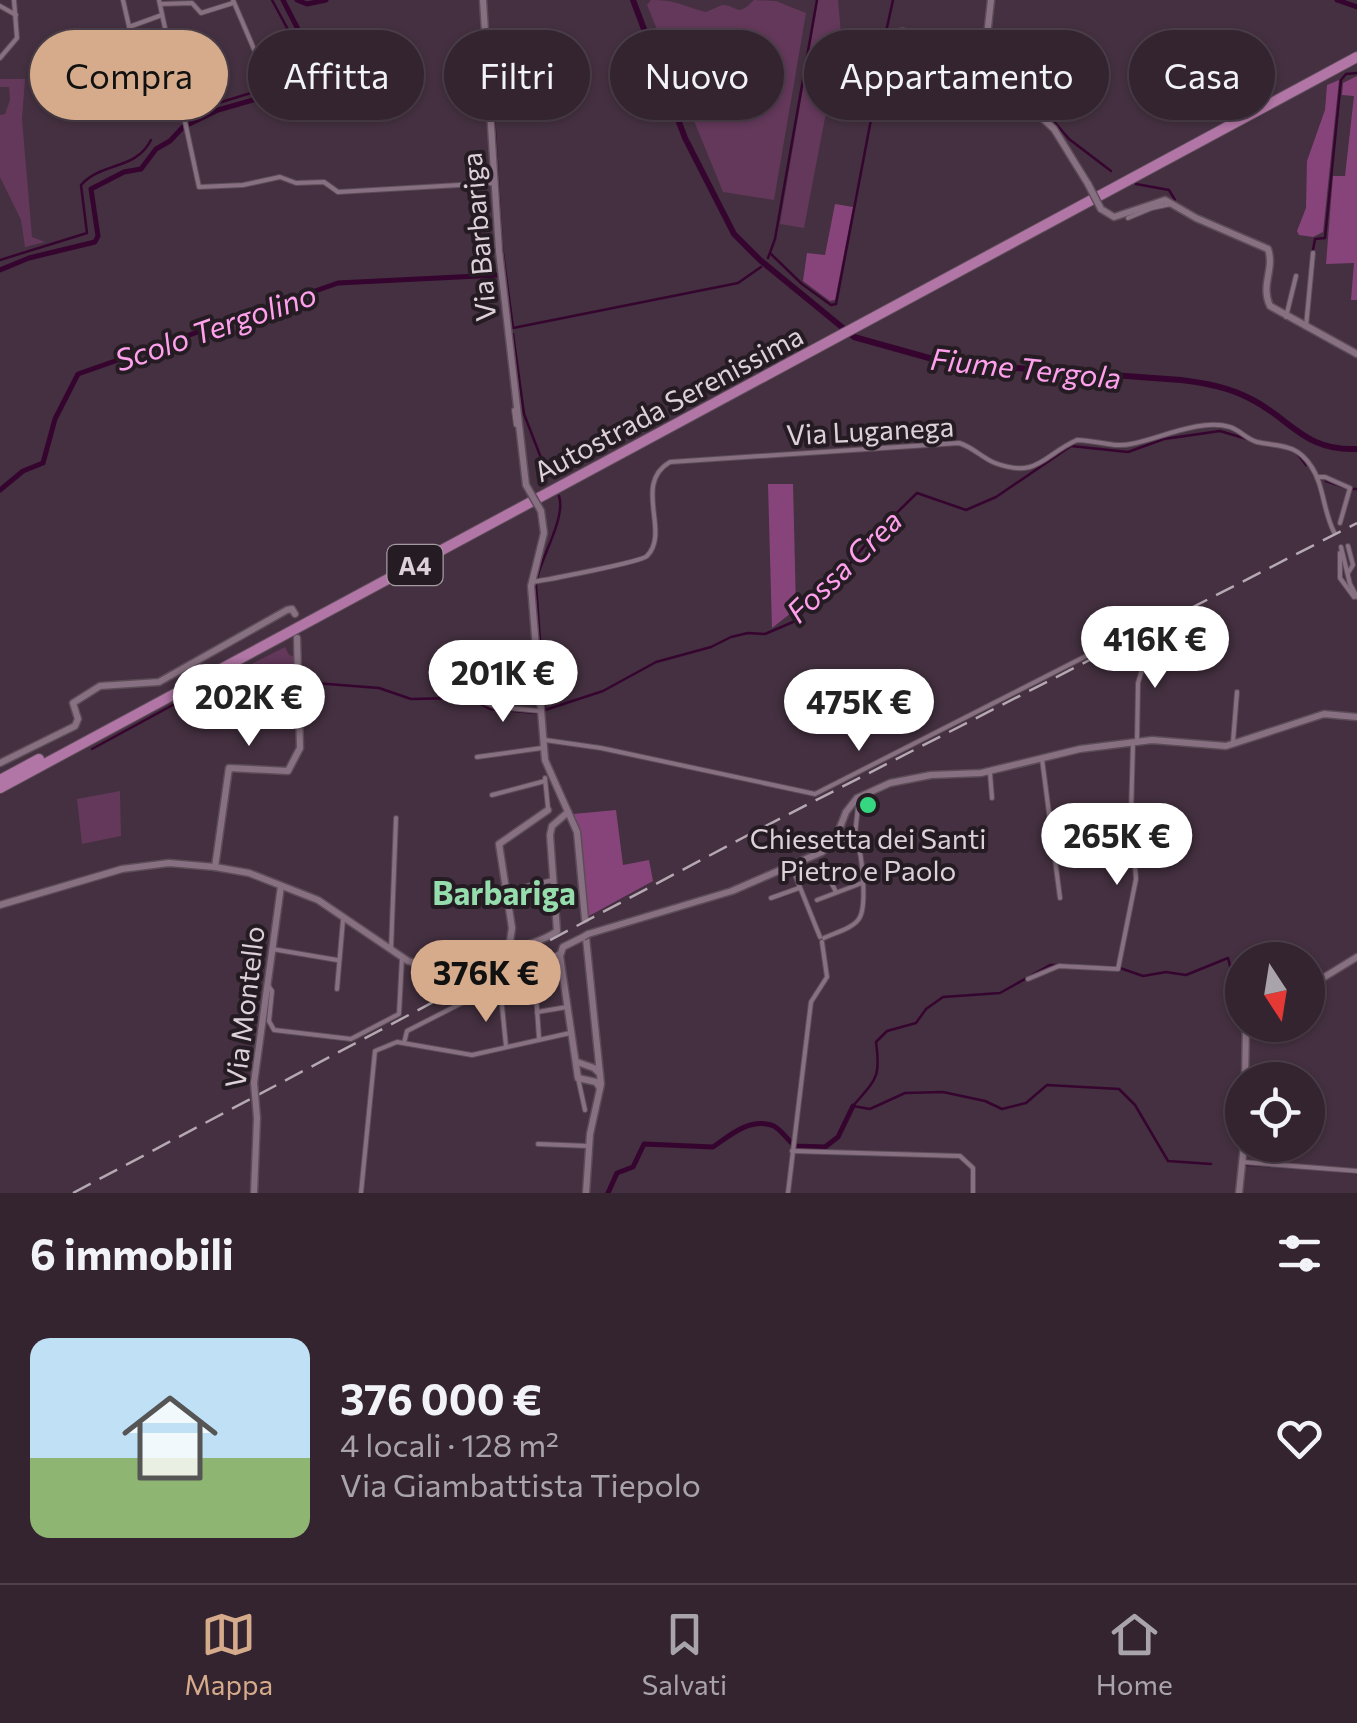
<!DOCTYPE html>
<html lang="it">
<head>
<meta charset="utf-8">
<style>
  :root { --surface:#332430; --page:#3e303c; --text:#f1f3f6; --muted:#a9a4ab; --line:#4e414c; --accent:#d6ab8b }
  body { margin:0; font-family:Commissioner,sans-serif; background:var(--page); color:var(--text); height:100vh; display:flex; flex-direction:column; font-size:38px; white-space:nowrap }
  * { box-sizing:border-box; margin:0 }
  p { font-size:32px; color:var(--muted) }
  .icon { flex:none; width:55px; height:55px; fill:none; stroke:currentColor; stroke-width:2; stroke-linecap:round; stroke-linejoin:round }
  .map { position:relative; height:1193px; overflow:hidden }
  .sheet { display:flex; flex-direction:column; background:var(--surface); flex:1 }
  .sheet>* { flex:none }
  .banner { position:absolute; left:30px; top:30px; width:1298px; height:90px; display:flex; gap:20px }
  .needle { width:65px; rotate:168deg }
  .controls { position:absolute; left:1225px; top:942px; display:grid; gap:20px }
  .controls a { display:grid; place-items:center; width:100px; height:100px; border-radius:50%; background:var(--surface); box-shadow:0 2px 8px #0004,0 0 0 2px var(--line); font-size:50px }
  .price { position:absolute; translate:-50% -85px; padding:0 22px; border-radius:35px; background:#fff; color:#222; font-size:32px; line-height:65px; filter:drop-shadow(0 2px 5px #0008) }
  .price::after { content:''; position:absolute; left:50%; top:60px; width:30px; height:22px; margin-left:-15px; background:inherit; clip-path:polygon(0 0,100% 0,50% 100%) }
  .price.selected { background:var(--accent); color:#111 }
  ul { padding:0; list-style:none }
  li { display:flex; align-items:center; gap:30px; height:250px; padding:0 30px }
  li span { display:grid; place-items:center; flex:none; width:280px; height:200px; border-radius:20px; color:#555 }
  li>.icon { margin-inline-start:auto }
  span .icon { width:120px; height:120px; fill:#fffc; stroke-width:1 }
  li b { font-size:42px }
  h2 { display:flex; justify-content:space-between; align-items:center; height:120px; padding:0 30px; font-size:42px }
  .chip { padding:0 35px; border-radius:45px; background:var(--surface); box-shadow:0 2px 8px #0004,0 0 0 2px var(--line); font-size:35px; line-height:90px }
  .chip.selected { background:var(--accent); color:#111 }
  .menu { display:flex; justify-content:space-around; align-items:center; height:140px; border-top:2px solid var(--line); background:var(--surface); font-size:28px; color:var(--muted) }
  .menu a { display:grid; justify-items:center; gap:5px }
  .menu .selected { color:var(--accent) }
  .map>svg:first-child { display:block }
  .green { fill:#63385a; fill-rule:evenodd }
  .forest { fill:#87447b }
  .lines { fill:none; stroke-linecap:round; stroke-linejoin:round }
  .stream { stroke:#36052f; stroke-width:2.5 }
  .canal { stroke:#36052f; stroke-width:5 }
  .river { stroke:#36052f; stroke-width:6 }
  .minor-casing { stroke:#5c4c58; stroke-width:6 }
  .tertiary-casing { stroke:#5c4c58; stroke-width:9 }
  .secondary-casing { stroke:#5c4c58; stroke-width:9 }
  .motorway-casing { stroke:#5c4c58; stroke-width:12 }
  .minor { stroke:#877081; stroke-width:4 }
  .tertiary { stroke:#877081; stroke-width:6 }
  .secondary { stroke:#877081; stroke-width:6 }
  .motorway { stroke:#b176a5; stroke-width:10 }
  .rail { stroke:#b6a8b2; stroke-width:2.5; stroke-dasharray:20 10; stroke-linecap:butt }
  .tertiary-bridge-casing { stroke:#5c4c58; stroke-width:9; stroke-linecap:butt }
  .secondary-bridge-casing { stroke:#5c4c58; stroke-width:9; stroke-linecap:butt }
  .tertiary-bridge { stroke:#877081; stroke-width:6 }
  .secondary-bridge { stroke:#877081; stroke-width:6 }
  .poi-dot { fill:#35d881; stroke:#251c23; stroke-width:4 }
  .labels { text-anchor:middle; dominant-baseline:central; stroke-width:8; stroke-linejoin:round; paint-order:stroke }
  .shield { fill:#251c23; stroke:#a69aa2; stroke-width:2.5 }
  .shield-label { font-size:25px; font-weight:bold; fill:#ddd0d9 }
  .street-label { font-size:28px; fill:#ddd0d9; stroke:#251c23 }
  .poi-label { font-size:28px; fill:#ddd0d9; stroke:#251c23 }
  .water-label { font-size:30px; font-style:italic; fill:#ffa0ec; stroke:#251c23 }
  .quarter-label { font-size:32px; font-weight:bold; fill:#95ddad; stroke:#251c23 }
</style>
</head>
<body>
<div class="map">
<svg width="1357" height="1193" viewBox="0 0 1357 1193">
  <rect width="100%" height="100%" fill="#443040"/>
  <g class="green">
    <path d="M651,0C678,0 682,6 706,12L722,5C740,6 736,18 754,0L776,1L806,13L774,200L723,192L647,5ZM733,61L769,67L764,99L728,92Z"/>
    <polygon points="818,0 838,0 841,34 804,228 780,224"/>
    <polygon points="0,79 25,79 22,119 32,237 45,242 25,247 21,220 0,177 0,115 5,114 10,100 9,87 0,87"/>
    <polygon points="285,647 289,655 296,657 296,679 212,684"/>
    <polygon points="120,791 121,836 82,844 77,799"/>
  </g>
  <g class="forest">
    <polygon points="1357,76 1357,300 1351,300 1354,263 1326,264 1333,176 1345,176 1354,96 1342,95 1343,83"/>
    <polygon points="1339,80 1323,232 1313,237 1299,235 1297,231 1306,208 1307,161 1325,110 1327,85"/>
    <polygon points="835,204 853,207 835,300 830,301 803,281 807,253 825,255"/>
    <polygon points="768,484 793,484 796,609 772,628"/>
    <polygon points="616,810 623,865 649,860 653,881 587,917 581,835 573,814"/>
  </g>
  <g class="lines">
    <g class="stream">
      <polyline points="886,32 893,0"/>
      <polyline points="489,33 502,246 513,328 738,283 761,267"/>
      <polyline points="1008,81 1041,109"/>
      <polyline points="1045,111 1069,139 1111,171"/>
      <polyline points="187,116 212,105 312,74 272,0"/>
      <polyline points="1136,184 1169,190 1175,200"/>
      <polyline points="1313,250 1315,239 1325,238 1341,80 1346,74 1357,73"/>
      <polyline points="771,254 802,284 831,305 836,304 884,51"/>
      <polyline points="768,258 775,239 817,0"/>
      <path d="M0,260L87,233L81,185C103,161 135,171 151,140"/>
      <polyline points="513,334 524,414 548,476"/>
      <polyline points="1297,453 1306,465"/>
      <polyline points="1326,481 1346,488"/>
      <polyline points="1353,489 1357,489"/>
      <path d="M537,579C542,555 566,518 559,496"/>
      <polyline points="536,585 545,709"/>
      <polyline points="302,682 379,688 411,699 457,698 475,701 490,709 536,713"/>
      <polyline points="545,710 603,691 656,662 711,647 731,637 748,633 765,634 793,622 849,565 870,539 917,493 966,510 996,497 1071,446 1128,452 1164,439 1220,431 1270,446"/>
      <polyline points="92,749 204,688 295,682"/>
      <polyline points="21,756 67,733"/>
      <path d="M1072,965H1050L1000,993L943,997L926,1009L916,1023L887,1031L876,1042C881,1078 876,1079 853,1106L870,1109L905,1093L943,1092L985,1101L1002,1109L1026,1103L1047,1085L1119,1089L1135,1105L1168,1161L1211,1164"/>
      <polyline points="1085,966 1116,967"/>
      <polyline points="1120,968 1143,976 1166,972 1186,975 1228,958 1242,1012"/>
      <polyline points="1308,983 1357,954"/>
      <polyline points="1245,1165 1261,1165"/>
      <polyline points="1309,1168 1357,1173"/>
    </g>
    <g class="canal">
      <polyline points="297,0 307,4 326,0"/>
      <polyline points="1337,0 1357,7"/>
      <polyline points="0,270 29,258 95,242 98,236 91,189 124,172 141,169 156,149 170,141 183,127 218,110 320,81 321,74 283,0"/>
      <polyline points="0,490 23,471 43,463 55,419 78,374 338,283 498,275"/>
      <path d="M608,1193L617,1173L633,1167L644,1144L713,1147C729,1136 749,1118 771,1125C780,1127 787,1140 795,1146L825,1147L838,1137L853,1106"/>
    </g>
    <path class="river" d="M633,0L685,138L734,234L760,260L854,337L947,363L1181,380C1205,383 1228,387 1251,399C1292,420 1304,451 1357,449"/>
    <g class="minor-casing">
      <g id="minor">
        <polyline points="123,0 142,83"/>
        <polyline points="159,0 199,187 243,185 280,177 296,183 324,182 338,192 494,183"/>
        <polyline points="233,0 268,82"/>
        <polyline points="160,4 192,3 201,13 233,3"/>
        <polyline points="0,6 16,15"/>
        <polyline points="129,27 162,15"/>
        <polyline points="889,33 903,30 983,54"/>
        <polyline points="0,58 17,38 14,0"/>
        <polyline points="106,67 111,91"/>
        <polyline points="77,74 137,59"/>
        <polyline points="1128,218 1152,208 1171,204"/>
        <polyline points="1286,317 1296,276"/>
        <polyline points="1306,327 1313,253"/>
        <polyline points="516,425 514,410 518,410"/>
        <polyline points="1317,477 1325,477 1350,488 1340,523"/>
        <polyline points="1348,546 1353,565 1348,573"/>
        <polyline points="1341,547 1350,584 1357,597"/>
        <polyline points="1340,553 1340,578 1354,597"/>
        <path d="M532,582C546,580 641,562 647,556C671,532 632,484 670,462L959,443C973,447 982,458 995,463C1038,479 1043,455 1077,440C1095,440 1113,448 1131,444C1159,439 1200,418 1230,427C1240,430 1246,439 1257,442C1280,447 1296,443 1311,466C1324,485 1323,511 1334,532"/>
        <polyline points="472,697 496,707 540,711"/>
        <path d="M545,740L601,748L815,794L1094,652C1106,646 1116,633 1127,629L1135,634"/>
        <polyline points="1233,742 1237,692"/>
        <polyline points="1137,743 1138,683 1145,660 1143,648"/>
        <polyline points="477,757 542,748"/>
        <polyline points="1042,759 1060,898"/>
        <polyline points="990,773 992,798"/>
        <polyline points="545,778 548,808"/>
        <polyline points="492,795 545,781"/>
        <polyline points="832,845 855,835 858,806"/>
        <polyline points="791,865 820,937"/>
        <polyline points="830,880 836,892"/>
        <polyline points="510,890 553,880"/>
        <polyline points="771,898 799,888"/>
        <polyline points="817,900 862,883"/>
        <path d="M824,938C834,933 855,928 860,917C867,903 862,849 855,835"/>
        <polyline points="272,949 337,960"/>
        <polyline points="391,950 396,818"/>
        <polyline points="1028,979 1059,966 1118,969 1136,879 1131,814 1133,743"/>
        <polyline points="267,984 272,991 269,1021 274,1030 351,1039 399,1014 402,958"/>
        <polyline points="528,984 529,992 536,994 539,1038"/>
        <polyline points="337,989 343,920"/>
        <polyline points="502,1006 506,1046"/>
        <polyline points="537,1012 567,1007"/>
        <polyline points="404,1043 407,1031 560,953"/>
        <polyline points="578,1078 585,1110"/>
        <polyline points="538,1144 588,1146"/>
        <polyline points="792,1151 960,1156 973,1168 973,1193"/>
        <polyline points="1243,1162 1357,1171"/>
        <polyline points="361,1193 375,1051 397,1042 472,1055 570,1033"/>
        <polyline points="788,1193 811,1002 827,977 822,942"/>
      </g>
    </g>
    <g class="tertiary-casing">
      <g id="tertiary">
        <polyline points="991,0 984,63 1054,129 1088,184"/>
        <path d="M1101,209L1114,217L1165,200L1196,218L1268,249C1275,269 1260,285 1270,306L1357,354"/>
        <polyline points="0,763 75,726 78,719 73,703 100,686 159,682 287,610 292,609 295,614"/>
        <polyline points="215,867 229,768 288,771 300,748 297,638"/>
        <path d="M0,905L122,869L169,863L215,867L249,873L318,900L408,961C436,970 534,949 557,931L550,835L552,826L568,812"/>
        <polyline points="588,934 732,891 822,852 835,840 846,812 857,798 890,783 931,775 981,773 1080,749 1152,740 1226,746 1324,714 1357,717"/>
        <polyline points="583,937 563,947 560,956 578,1078 596,1082 600,1088"/>
        <polyline points="509,948 512,928 499,844 548,810"/>
        <polyline points="1308,987 1357,957"/>
        <polyline points="577,1062 594,1068 600,1074"/>
        <polyline points="1245,1080 1246,1025"/>
        <polyline points="254,1083 281,886"/>
        <polyline points="254,1193 257,1118"/>
        <polyline points="1239,1193 1244,1145"/>
      </g>
    </g>
    <g class="secondary-casing">
      <g id="secondary">
        <polyline points="483,0 499,251 526,485"/>
        <polyline points="541,511 544,533 531,586 545,760 577,832 585,919"/>
        <polyline points="586,1193 590,1134 601,1084 586,938"/>
      </g>
    </g>
    <g class="motorway-casing">
      <g id="motorway">
        <polyline points="0,780 39,759"/>
        <polyline points="0,788 1357,57"/>
      </g>
    </g>
    <use href="#minor" class="minor"/>
    <use href="#tertiary" class="tertiary"/>
    <use href="#secondary" class="secondary"/>
    <use href="#motorway" class="motorway"/>
    <polyline class="rail" points="73,1193 752,833 1357,523"/>
    <g class="tertiary-bridge-casing">
      <g id="tertiary-bridge">
        <polyline points="1088,184 1101,209"/>
        <polyline points="583,937 588,934"/>
        <polyline points="254,1083 257,1118"/>
      </g>
    </g>
    <g class="secondary-bridge-casing">
      <polyline id="secondary-bridge" points="526,485 541,511"/>
    </g>
    <use href="#tertiary-bridge" class="tertiary-bridge"/>
    <use href="#secondary-bridge" class="secondary-bridge"/>
  </g>
  <circle class="poi-dot" cx="868" cy="805" r="10"/>
  <g class="labels">
    <rect class="shield" x="387.5" y="545" width="55" height="40" rx="8"/>
    <g class="shield-label">
      <text x="415" y="565">A4</text>
    </g>
    <g class="street-label">
      <text transform="translate(478 237) rotate(-95)">Via Barbariga</text>
      <text transform="translate(668 403) rotate(-28)">Autostrada Serenissima</text>
      <text transform="translate(870 430) rotate(-3)">Via Luganega</text>
      <text transform="translate(244 1007) rotate(-83)">Via Montello</text>
    </g>
    <g class="poi-label">
      <text x="868" y="838">Chiesetta dei Santi<tspan x="868" dy="32">Pietro e Paolo</tspan></text>
    </g>
    <g class="water-label">
      <text transform="translate(215 326) rotate(-19)">Scolo Tergolino</text>
      <text transform="translate(1026 367) rotate(6)">Fiume Tergola</text>
      <text transform="translate(843 565) rotate(-44)">Fossa Crea</text>
    </g>
    <g class="quarter-label">
      <text x="504" y="892">Barbariga</text>
    </g>
  </g>
</svg>
<div class="controls">
<a><svg class="needle" viewBox="-14 -14 28 28"><path d="M0-13l5 13h-10z" fill="#e53935"/><path d="M0 13l5-13h-10z" fill="#a9a4ab"/></svg></a>
<a><svg class="icon" aria-label="locate" viewBox="0 0 24 24"><circle cx="12" cy="12" r="6"/><path d="M12 2v4M12 18v4M2 12h4M18 12h4"/></svg></a>
</div>
<b class="price" style="left:1155px;top:691px">416K €</b>
<b class="price" style="left:503px;top:725px">201K €</b>
<b class="price" style="left:249px;top:749px">202K €</b>
<b class="price" style="left:859px;top:754px">475K €</b>
<b class="price" style="left:1117px;top:888px">265K €</b>
<b class="price selected" style="left:486px;top:1025px">376K €</b>
<div class="banner">
<a class="chip selected">Compra</a>
<a class="chip">Affitta</a>
<a class="chip">Filtri</a>
<a class="chip">Nuovo</a>
<a class="chip">Appartamento</a>
<a class="chip">Casa</a>
</div>
</div>
<section class="sheet">
<h2>6 immobili<svg class="icon" aria-label="filters" viewBox="0 0 24 24"><path d="M4 7h16M4 17h16"/><circle cx="9" cy="7" r="2"/><circle cx="15" cy="17" r="2"/></svg></h2>
<ul>
<li><span style="background:linear-gradient(#bfe0f5 60%,#8fb573 0)"><svg class="icon" aria-label="home" viewBox="0 0 24 24"><path d="M3 11l9-7 9 7M6 9v11h12V9"/></svg></span><div><b>376 000 €</b><p>4 locali · 128 m²</p><p>Via Giambattista Tiepolo</p></div><svg class="icon" aria-label="heart" viewBox="0 0 24 24"><path d="M12 20l-8-8c-3-5 5-10 8-4 3-6 11-1 8 4z"/></svg></li>
</ul>
</section>
<nav class="menu">
<a class="selected"><svg class="icon" aria-label="map" viewBox="0 0 24 24"><path d="M3 6l6-2 6 2 6-2v14l-6 2-6-2-6 2zM9 4v14M15 6v14"/></svg>Mappa</a>
<a><svg class="icon" aria-label="saved" viewBox="0 0 24 24"><path d="M7 4h10v16l-5-4-5 4z"/></svg>Salvati</a>
<a><svg class="icon" aria-label="home" viewBox="0 0 24 24"><path d="M3 11l9-7 9 7M6 9v11h12V9"/></svg>Home</a>
</nav>
</body>
</html>
